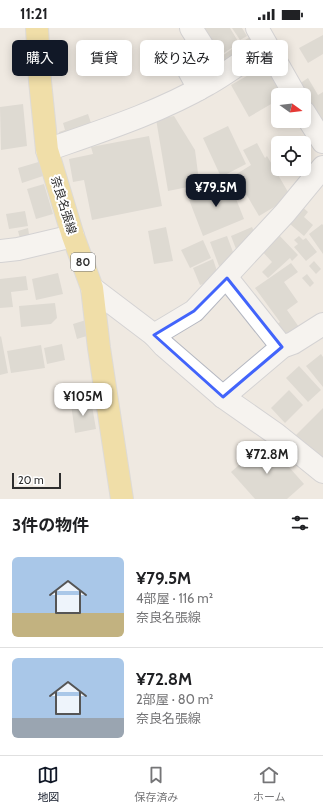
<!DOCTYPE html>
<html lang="ja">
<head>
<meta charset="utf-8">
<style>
  :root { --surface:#fff; --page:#f6f6f6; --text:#202124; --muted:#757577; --line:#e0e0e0; --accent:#111827 }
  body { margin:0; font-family:Cabin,"Noto Sans JP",sans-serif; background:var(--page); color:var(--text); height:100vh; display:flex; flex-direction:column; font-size:15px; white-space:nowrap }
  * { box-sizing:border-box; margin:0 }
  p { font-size:13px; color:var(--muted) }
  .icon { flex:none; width:22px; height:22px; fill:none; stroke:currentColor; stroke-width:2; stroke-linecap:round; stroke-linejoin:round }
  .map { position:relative; height:471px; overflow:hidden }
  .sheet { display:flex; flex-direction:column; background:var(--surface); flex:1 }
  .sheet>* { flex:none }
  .hud { position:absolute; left:12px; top:12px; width:299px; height:36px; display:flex; gap:8px }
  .needle { width:26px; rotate:105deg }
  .controls { position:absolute; left:271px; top:60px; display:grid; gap:8px }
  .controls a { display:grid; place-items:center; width:40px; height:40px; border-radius:6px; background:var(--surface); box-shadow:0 2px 10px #0003; font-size:20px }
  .scale { position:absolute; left:12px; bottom:10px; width:49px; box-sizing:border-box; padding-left:4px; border:2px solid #2e2e2e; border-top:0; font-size:11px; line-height:14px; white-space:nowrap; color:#2e2e2e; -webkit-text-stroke:3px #fff; paint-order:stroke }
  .price { position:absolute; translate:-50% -34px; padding:0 9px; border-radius:8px; background:#fff; color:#222; font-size:13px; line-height:26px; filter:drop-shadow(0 1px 2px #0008) }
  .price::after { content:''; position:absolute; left:50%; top:24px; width:12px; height:9px; margin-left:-6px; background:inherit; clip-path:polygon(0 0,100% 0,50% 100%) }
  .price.on { background:var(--accent); color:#fff }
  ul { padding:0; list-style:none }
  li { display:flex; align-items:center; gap:12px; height:100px; padding:0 12px }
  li+li { border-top:1px solid var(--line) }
  li span { display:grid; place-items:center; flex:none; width:112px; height:80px; border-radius:6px; color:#555 }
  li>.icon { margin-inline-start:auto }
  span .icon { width:48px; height:48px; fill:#fffc; stroke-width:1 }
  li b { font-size:17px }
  h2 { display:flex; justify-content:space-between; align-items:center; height:48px; padding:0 12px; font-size:17px }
  .pill { padding:0 14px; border-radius:6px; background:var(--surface); box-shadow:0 2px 10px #0003; font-size:14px; line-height:36px }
  .pill.on { background:var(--accent); color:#fff }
  .status { display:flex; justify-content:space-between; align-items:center; height:28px; padding:0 20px; background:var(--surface); direction:ltr }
  .status svg { height:11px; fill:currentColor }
  .dock { display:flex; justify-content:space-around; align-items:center; height:56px; border-top:1px solid var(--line); background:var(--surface); font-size:11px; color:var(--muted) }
  .dock a { display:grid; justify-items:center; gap:2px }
  .dock .on { color:var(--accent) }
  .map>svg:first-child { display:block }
  .building { fill:#cbc7bf }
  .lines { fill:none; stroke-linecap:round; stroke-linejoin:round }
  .minor-casing { stroke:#b4b7c1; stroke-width:24 }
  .major-casing { stroke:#c9c9c9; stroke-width:24 }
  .minor { stroke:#fff; stroke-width:22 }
  .major { stroke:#f2d163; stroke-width:22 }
  .marked { fill:none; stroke:#4264fb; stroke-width:3; stroke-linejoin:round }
  .labels { text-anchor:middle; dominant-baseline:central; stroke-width:4; stroke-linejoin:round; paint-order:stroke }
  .shield { fill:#fff; stroke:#6d6d6d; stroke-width:1 }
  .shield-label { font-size:11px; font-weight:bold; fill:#2e2e2e }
  .street-label { font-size:12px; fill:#2e2e2e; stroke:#fff }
</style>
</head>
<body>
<div class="status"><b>11:21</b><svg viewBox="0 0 49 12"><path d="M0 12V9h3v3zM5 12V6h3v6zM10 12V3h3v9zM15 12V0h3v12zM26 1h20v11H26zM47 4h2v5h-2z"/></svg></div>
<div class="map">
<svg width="323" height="471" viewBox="0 0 323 471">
  <rect width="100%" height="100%" fill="#efe9e1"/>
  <g class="building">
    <polygon points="198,0 230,0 239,15 218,29"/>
    <polygon points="232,0 242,0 247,8 240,12"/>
    <polygon points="323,7 323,26 308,35 299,20"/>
    <polygon points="251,8 258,17 225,39 219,30"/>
    <polygon points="212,23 223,40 201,54 190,37"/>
    <polygon points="266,37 283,67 278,67 278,72 249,89 231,57"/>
    <polygon points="308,50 318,67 323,64 323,97 321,98 296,58"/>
    <polygon points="23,76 27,118 1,122 0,79"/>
    <polygon points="88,86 93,101 61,111 59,104 65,102 63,95"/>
    <polygon points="174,88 195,122 199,153 188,159 168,163 156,91"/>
    <polygon points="228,98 246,136 221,149 203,110"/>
    <polygon points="149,108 162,178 92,192 84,152 73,154 69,131 93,126 91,119"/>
    <polygon points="257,115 265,130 267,128 291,169 259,188 235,147 251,137 243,122"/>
    <polygon points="42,133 46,147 22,155 18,140"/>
    <polygon points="229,153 244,191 203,208 188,169"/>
    <polygon points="44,156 53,186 36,191 27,161"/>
    <polygon points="299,176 308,184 304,189 313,197 304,208 290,196 282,205 278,201"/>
    <polygon points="25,183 28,198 9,201 6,186"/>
    <polygon points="322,196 323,197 323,226 309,206"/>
    <polygon points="166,199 173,233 154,236 148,203"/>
    <polygon points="252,199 258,212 236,221 231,208"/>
    <polygon points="28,200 30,212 21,214 18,203"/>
    <polygon points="277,205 298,227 292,233 290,230 268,250 262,244 272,234 260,221"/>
    <polygon points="227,208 236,232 219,238 210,214"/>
    <polygon points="299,208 303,212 306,210 317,224 306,233 294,219 298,216 294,212"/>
    <polygon points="203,212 211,230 190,240 181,222"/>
    <polygon points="213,231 218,246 212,253 200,257 193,240"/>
    <polygon points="314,233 321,241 316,246 309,238"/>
    <polygon points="291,235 298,244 284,254 298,274 287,282 301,302 287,311 277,296 280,294 255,260"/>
    <polygon points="58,245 63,266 36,272 32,251"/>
    <polygon points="307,246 314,255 310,259 302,250"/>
    <polygon points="26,248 28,262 11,264 13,279 0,280 0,251"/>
    <polygon points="55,275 57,290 51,296 21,299 19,278"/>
    <polygon points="86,292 90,307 77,311 73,296"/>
    <polygon points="1,308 8,345 0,347 0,309"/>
    <polygon points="62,316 65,332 47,336 44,320"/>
    <polygon points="41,317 45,340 11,345 7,323"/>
    <polygon points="321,326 323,329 323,359 306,338"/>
    <polygon points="299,338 321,362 308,374 286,350"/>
    <polygon points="289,362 303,377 285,395 271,380"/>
    <polygon points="91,372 96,401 75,405 71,376"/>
    <polygon points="323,380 323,431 294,409"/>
    <polygon points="266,413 304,456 287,471 255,471 231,444"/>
  </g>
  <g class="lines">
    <g class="minor-casing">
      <g id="minor">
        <polyline points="191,0 205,22 189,33 187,39 199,61"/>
        <polyline points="257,0 295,67"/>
        <polyline points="304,84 323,114"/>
        <path d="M47,122C101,103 158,85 208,56C228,45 247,30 266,17"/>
        <polyline points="0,223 18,221 73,208"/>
        <polyline points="227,250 282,319"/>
        <polyline points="92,260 154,307 164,318 223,369 276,406 323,444"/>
        <polyline points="154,307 194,283 285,185 323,139"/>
        <polyline points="223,369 282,319 293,315 323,296"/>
      </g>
    </g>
    <g class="major-casing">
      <polyline id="major" points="37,0 40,53 47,122 73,208 92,260 99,320 122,471"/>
    </g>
    <use href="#minor" class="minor"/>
    <use href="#major" class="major"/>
  </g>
  <path d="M0 0H323V471H0ZM227,250L282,319L223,369L154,307L194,283Z" fill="#efe9e1" fill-opacity=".55" fill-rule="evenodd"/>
  <path class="marked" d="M227,250L282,319L223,369L154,307L194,283Z"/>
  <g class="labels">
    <rect class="shield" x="71" y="225" width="24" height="18" rx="3"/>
    <g class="shield-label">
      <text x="83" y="234">80</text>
    </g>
    <g class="street-label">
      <text transform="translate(64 177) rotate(73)">奈良名張線</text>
    </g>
  </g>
</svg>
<div class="controls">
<a><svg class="needle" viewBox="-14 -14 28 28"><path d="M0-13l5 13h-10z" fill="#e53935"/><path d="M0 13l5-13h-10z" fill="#757577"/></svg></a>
<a><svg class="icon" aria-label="locate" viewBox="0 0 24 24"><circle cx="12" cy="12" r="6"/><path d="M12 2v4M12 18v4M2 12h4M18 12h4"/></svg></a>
</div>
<div class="scale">20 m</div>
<b class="price on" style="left:216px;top:180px">¥79.5M</b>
<b class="price" style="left:83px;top:389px">¥105M</b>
<b class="price" style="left:267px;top:447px">¥72.8M</b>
<div class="hud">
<a class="pill on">購入</a>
<a class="pill">賃貸</a>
<a class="pill">絞り込み</a>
<a class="pill">新着</a>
</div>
</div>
<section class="sheet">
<h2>3件の物件<svg class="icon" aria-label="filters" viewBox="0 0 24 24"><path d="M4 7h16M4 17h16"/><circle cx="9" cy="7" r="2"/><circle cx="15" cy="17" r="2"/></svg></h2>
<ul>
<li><span style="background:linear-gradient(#a9c7e8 70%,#c2b280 0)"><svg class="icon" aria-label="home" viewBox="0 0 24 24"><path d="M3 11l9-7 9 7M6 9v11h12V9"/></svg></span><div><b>¥79.5M</b><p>4部屋 · 116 m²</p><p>奈良名張線</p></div></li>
<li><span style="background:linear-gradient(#a9c7e8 75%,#9aa5b1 0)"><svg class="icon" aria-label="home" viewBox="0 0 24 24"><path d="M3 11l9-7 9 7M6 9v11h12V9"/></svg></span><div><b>¥72.8M</b><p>2部屋 · 80 m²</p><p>奈良名張線</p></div></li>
</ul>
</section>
<nav class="dock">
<a class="on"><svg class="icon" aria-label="map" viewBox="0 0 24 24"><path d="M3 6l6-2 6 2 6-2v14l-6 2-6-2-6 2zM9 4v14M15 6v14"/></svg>地図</a>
<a><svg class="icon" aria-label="saved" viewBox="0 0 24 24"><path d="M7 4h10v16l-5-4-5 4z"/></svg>保存済み</a>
<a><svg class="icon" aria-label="home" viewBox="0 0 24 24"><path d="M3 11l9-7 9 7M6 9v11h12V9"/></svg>ホーム</a>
</nav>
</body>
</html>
